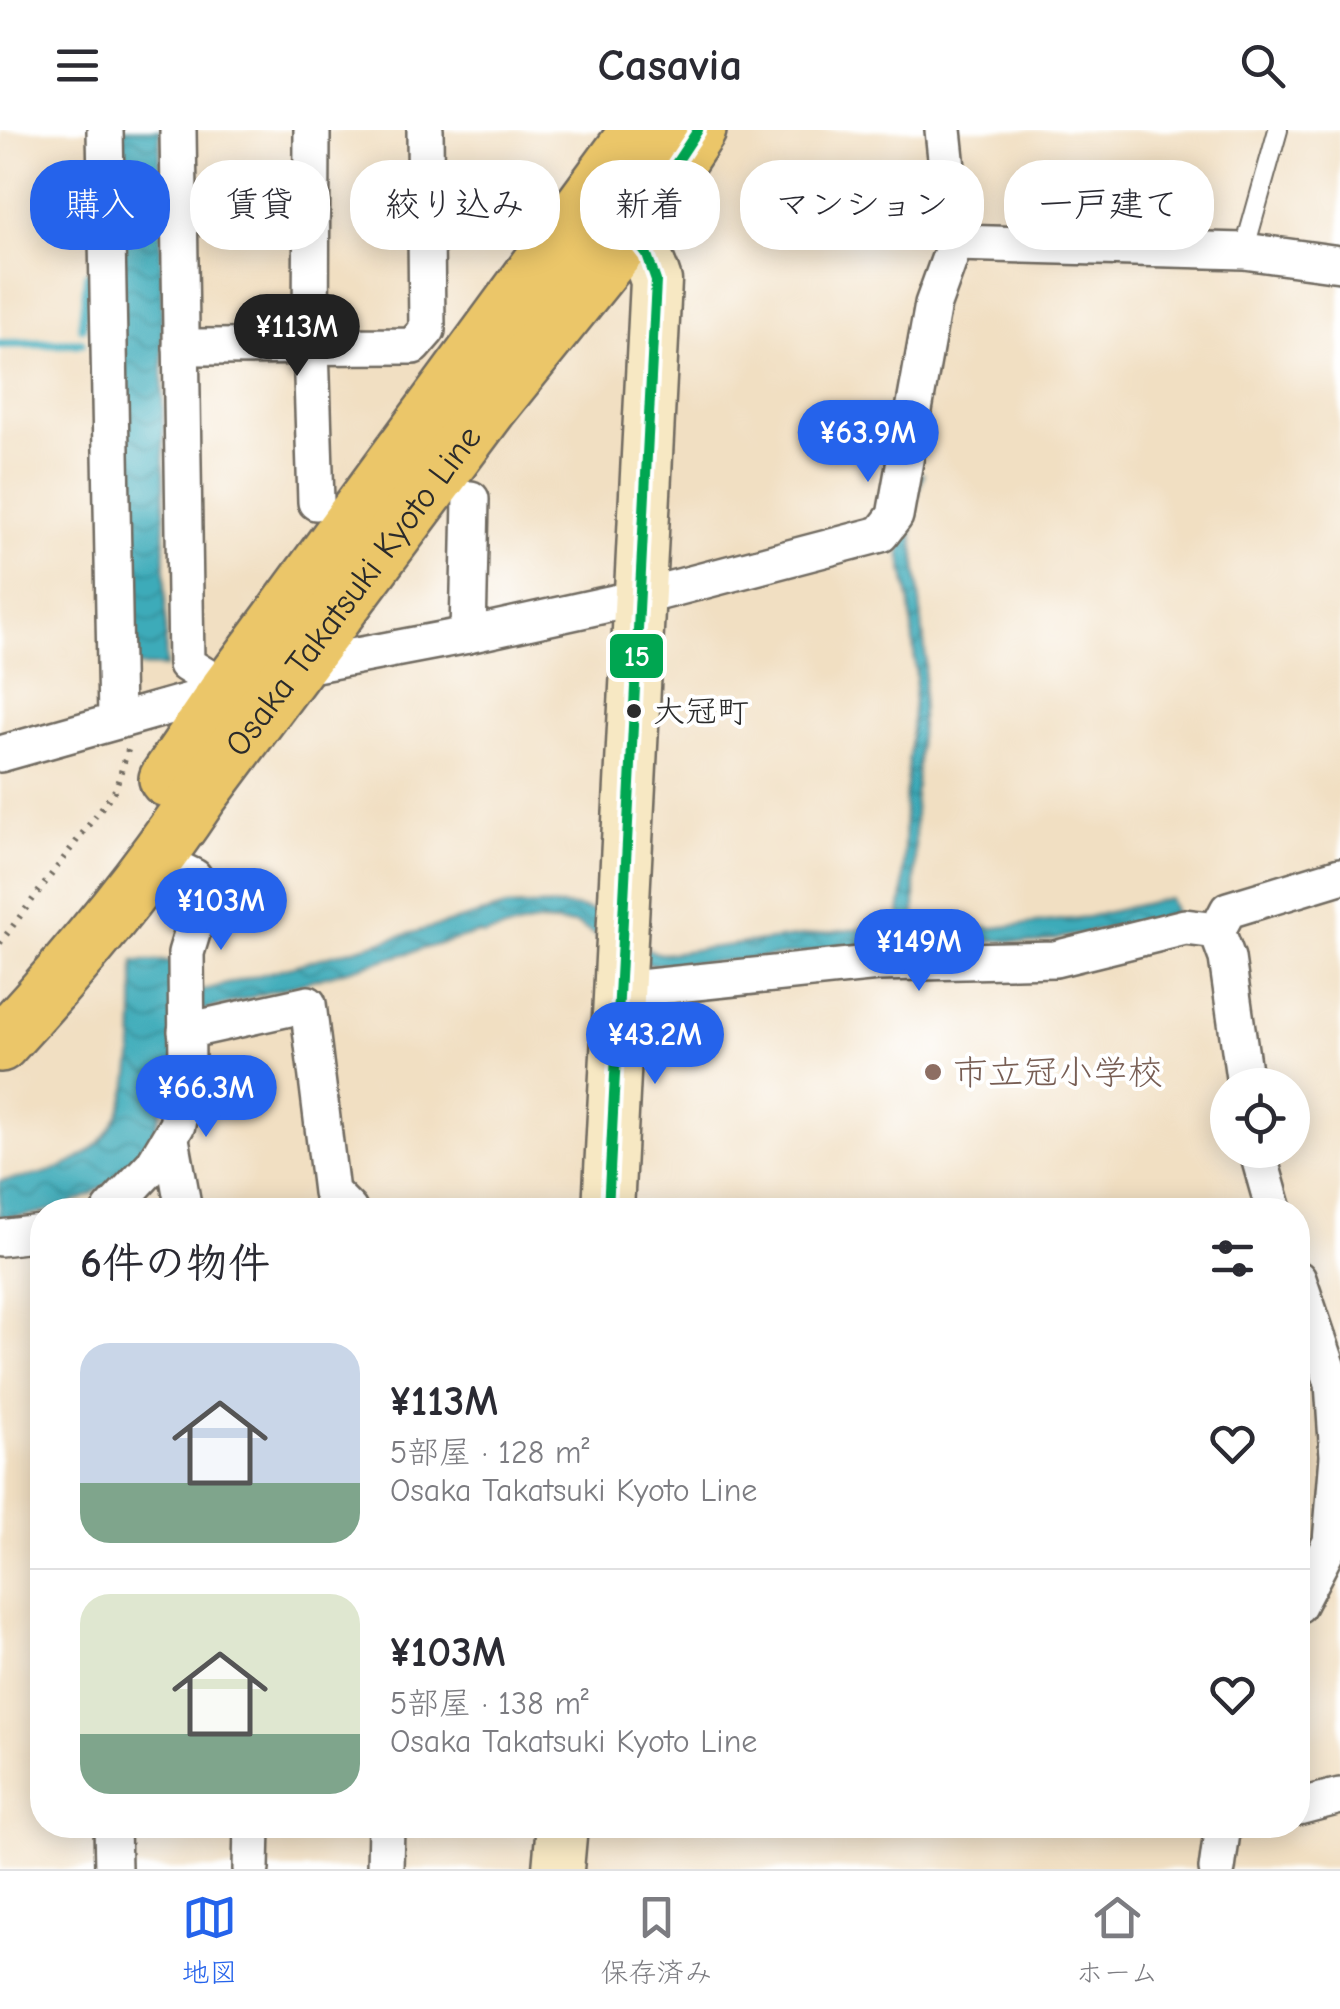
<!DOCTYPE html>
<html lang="ja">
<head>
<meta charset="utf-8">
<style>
  :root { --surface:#fff; --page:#f2f2f3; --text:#2b2b33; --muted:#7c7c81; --line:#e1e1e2; --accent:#2563eb }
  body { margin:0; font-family:"Comic Neue","Klee One",sans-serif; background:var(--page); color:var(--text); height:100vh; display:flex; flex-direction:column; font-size:38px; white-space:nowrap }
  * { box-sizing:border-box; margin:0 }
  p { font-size:32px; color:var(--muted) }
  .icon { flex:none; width:55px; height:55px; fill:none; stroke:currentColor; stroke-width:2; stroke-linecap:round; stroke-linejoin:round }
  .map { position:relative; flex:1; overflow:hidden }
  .details { position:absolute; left:30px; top:1068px; width:1280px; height:640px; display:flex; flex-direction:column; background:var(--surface); border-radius:40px; box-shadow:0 5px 25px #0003 }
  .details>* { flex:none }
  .top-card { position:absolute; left:30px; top:30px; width:1280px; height:90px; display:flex; gap:20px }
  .controls { position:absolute; left:1210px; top:938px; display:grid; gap:20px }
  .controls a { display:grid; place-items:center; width:100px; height:100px; border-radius:50%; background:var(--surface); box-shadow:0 5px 25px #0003; font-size:50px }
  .price { position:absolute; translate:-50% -85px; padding:0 22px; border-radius:35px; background:var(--accent); color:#fff; font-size:32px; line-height:65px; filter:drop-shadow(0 2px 5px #0008) }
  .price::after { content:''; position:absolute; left:50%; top:60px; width:30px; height:22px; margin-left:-15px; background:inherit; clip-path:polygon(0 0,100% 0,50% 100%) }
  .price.active { background:#222; color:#fff }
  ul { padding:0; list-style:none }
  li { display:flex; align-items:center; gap:30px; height:250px; padding:0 50px }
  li+li { border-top:2px solid var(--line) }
  li span { display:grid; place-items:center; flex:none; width:280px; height:200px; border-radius:30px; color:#555 }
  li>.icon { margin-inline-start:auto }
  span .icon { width:120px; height:120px; fill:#fffc; stroke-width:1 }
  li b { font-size:42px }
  h2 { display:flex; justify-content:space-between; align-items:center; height:120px; padding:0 50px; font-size:42px }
  .chip { padding:0 35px; border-radius:40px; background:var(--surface); box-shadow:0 5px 25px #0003; font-size:35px; line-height:90px }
  .chip.active { background:var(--accent); color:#fff }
  header { display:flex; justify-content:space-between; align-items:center; height:130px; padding:0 50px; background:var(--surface); font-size:45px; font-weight:700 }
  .dock { display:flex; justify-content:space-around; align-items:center; height:140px; border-top:2px solid var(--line); background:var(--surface); font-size:28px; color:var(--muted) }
  .dock a { display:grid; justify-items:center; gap:5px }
  .dock .active { color:var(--accent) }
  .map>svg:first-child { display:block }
  .water { fill:url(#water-waves); stroke:#346b72; stroke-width:2.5 }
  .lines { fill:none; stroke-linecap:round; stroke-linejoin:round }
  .stream { stroke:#3cabb9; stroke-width:10 }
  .lane-casing { stroke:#706a60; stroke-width:22 }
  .street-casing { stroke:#706a60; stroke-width:40 }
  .secondary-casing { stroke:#706a60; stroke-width:55 }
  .primary-casing { stroke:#706a60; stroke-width:60 }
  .path { stroke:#706a60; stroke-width:6; stroke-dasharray:2.5 8; stroke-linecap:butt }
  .lane { stroke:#fff; stroke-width:18 }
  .street { stroke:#fff; stroke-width:35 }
  .secondary { stroke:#f7e8c3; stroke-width:50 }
  .primary { stroke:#ebc669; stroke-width:55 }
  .bus-1-casing { stroke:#fff; stroke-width:18 }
  .bus-1 { stroke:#00a651; stroke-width:10 }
  .bus-dot { fill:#2b2b2b; stroke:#fff; stroke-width:4 }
  .education-dot { fill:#8d6e63; stroke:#fff; stroke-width:4 }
  .labels { text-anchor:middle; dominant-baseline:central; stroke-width:8; stroke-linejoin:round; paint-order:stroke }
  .bus-label { font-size:32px; fill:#2b2b2b; stroke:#fff; text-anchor:start }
  .street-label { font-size:35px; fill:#2b2b2b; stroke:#fff }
  .education-label { font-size:35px; fill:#785e54; stroke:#fff; text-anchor:start }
  .line-badge { stroke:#fff; stroke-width:4 }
  .badge-label { font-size:28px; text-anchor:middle; font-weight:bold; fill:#fff }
</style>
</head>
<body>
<header><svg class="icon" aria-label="menu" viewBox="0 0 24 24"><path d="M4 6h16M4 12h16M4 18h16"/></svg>Casavia<svg class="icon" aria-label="search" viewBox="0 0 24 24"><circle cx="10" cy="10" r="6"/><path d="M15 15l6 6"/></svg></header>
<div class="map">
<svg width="1340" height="1739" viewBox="0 0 1340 1739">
  <defs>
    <pattern id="water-waves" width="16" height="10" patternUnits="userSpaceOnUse" patternTransform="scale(2.5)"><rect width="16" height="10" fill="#3cabb9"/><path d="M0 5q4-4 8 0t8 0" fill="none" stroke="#338b97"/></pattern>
  </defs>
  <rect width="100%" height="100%" fill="#fff"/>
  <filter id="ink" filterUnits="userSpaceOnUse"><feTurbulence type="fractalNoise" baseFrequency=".01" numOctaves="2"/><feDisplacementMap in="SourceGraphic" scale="20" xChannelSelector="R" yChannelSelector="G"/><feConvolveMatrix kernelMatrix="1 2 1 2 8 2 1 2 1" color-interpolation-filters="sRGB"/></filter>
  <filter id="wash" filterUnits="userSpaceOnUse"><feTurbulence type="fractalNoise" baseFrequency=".0048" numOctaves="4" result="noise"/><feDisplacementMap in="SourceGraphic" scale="40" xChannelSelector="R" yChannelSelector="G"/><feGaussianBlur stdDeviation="2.25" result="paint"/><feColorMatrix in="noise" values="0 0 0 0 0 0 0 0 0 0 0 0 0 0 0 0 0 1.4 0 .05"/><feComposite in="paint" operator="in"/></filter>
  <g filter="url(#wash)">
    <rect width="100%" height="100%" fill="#f1dfc2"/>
    <g class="water">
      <polygon points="117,0 160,0 166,537 125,536"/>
      <path d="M912,342L924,344L911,388L926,528L915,670V791L993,798L1087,787L1169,768L1176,785L1035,813L939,807L742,830L648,835L576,794L538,792L483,805L479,803L202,881C192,899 180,917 172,936C164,955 165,977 156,996C126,1059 63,1085 0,1088V1051C144,1037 134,945 134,831H171L198,862L506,777C532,776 579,772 602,785C623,796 637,818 661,824L898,794L903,764L905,671L916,547L910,475L900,422Z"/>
    </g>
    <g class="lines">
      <g class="stream">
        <polyline points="82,197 88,145"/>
        <polyline points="0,214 81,213"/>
      </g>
    </g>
  </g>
  <g filter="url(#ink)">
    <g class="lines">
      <g class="lane-casing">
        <polyline id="lane" points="1244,121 1278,0"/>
      </g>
      <g class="street-casing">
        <g id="street">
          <polyline points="105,0 116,590"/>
          <polyline points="178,0 186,534 228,560 294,538 468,505 641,467 881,404 895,386 933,174 955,113 943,0"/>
          <polyline points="312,0 311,217 316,372"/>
          <polyline points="955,113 1244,121 1340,134"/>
          <polyline points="181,217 413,216 427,200 425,0"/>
          <polyline points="468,505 471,369"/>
          <polyline points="0,624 228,560"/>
          <polyline points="1217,801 1227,828 1245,955"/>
          <polyline points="1217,801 1228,780 1340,746"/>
          <polyline points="620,860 878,833 1055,829 1185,797 1217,801"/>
          <polyline points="186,901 308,874 331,1062 349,1080"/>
          <polyline points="171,1009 184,1080"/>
          <polyline points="1257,1020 1274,1080"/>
          <polyline points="111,1080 153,1035 177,995 187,939 186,823 204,764 194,747 157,729"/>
          <polyline points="0,1108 42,1103"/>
          <polyline points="1298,1149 1333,1253 1338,1326 1331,1412 1298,1475"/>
          <polyline points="1298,1677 1340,1666"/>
          <polyline points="112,1695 113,1739"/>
          <polyline points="251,1739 252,1695"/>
          <polyline points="385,1739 386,1695"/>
          <polyline points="1217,1739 1223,1695"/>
        </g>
      </g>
      <g class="secondary-casing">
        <g id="secondary">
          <path d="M597,80C629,102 644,113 656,151L608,1080"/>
          <polyline points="558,1739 562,1695"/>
        </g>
      </g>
      <g class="primary-casing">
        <g id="primary">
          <polyline points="167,649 228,560 639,0"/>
          <path id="s1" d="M0,914C73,835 141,754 200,665L489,278L630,103L698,0"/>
        </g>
      </g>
      <polyline class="path" points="0,813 115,660 128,620"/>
      <use href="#lane" class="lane"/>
      <use href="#street" class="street"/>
      <use href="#secondary" class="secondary"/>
      <use href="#primary" class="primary"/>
      <g class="bus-1-casing">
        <polyline id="bus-1" points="608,1080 656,151 647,125 630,103 698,0"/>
      </g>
      <use href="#bus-1" class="bus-1"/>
    </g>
  </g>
  <circle class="bus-dot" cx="634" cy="581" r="9"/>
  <circle class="education-dot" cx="933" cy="942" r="10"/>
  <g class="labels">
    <g class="bus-label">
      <text x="653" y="581">大冠町</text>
    </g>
    <g class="street-label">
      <text stroke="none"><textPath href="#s1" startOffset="575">Osaka Takatsuki Kyoto Line</textPath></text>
    </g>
    <g class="education-label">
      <text x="953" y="942">市立冠小学校</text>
    </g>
  </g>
  <rect class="line-badge" x="608" y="502" width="57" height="48" rx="10" fill="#00a651"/>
  <g class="badge-label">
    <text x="637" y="536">15</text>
  </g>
</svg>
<div class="controls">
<a><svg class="icon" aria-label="locate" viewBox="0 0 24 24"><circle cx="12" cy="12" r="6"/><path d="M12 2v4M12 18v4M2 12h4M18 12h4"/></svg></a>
</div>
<b class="price active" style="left:297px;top:249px">¥113M</b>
<b class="price" style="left:868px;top:355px">¥63.9M</b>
<b class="price" style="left:221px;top:823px">¥103M</b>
<b class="price" style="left:919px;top:864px">¥149M</b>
<b class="price" style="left:655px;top:957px">¥43.2M</b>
<b class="price" style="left:206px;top:1010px">¥66.3M</b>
<div class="top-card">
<a class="chip active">購入</a>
<a class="chip">賃貸</a>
<a class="chip">絞り込み</a>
<a class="chip">新着</a>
<a class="chip">マンション</a>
<a class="chip">一戸建て</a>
</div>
<section class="details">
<h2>6件の物件<svg class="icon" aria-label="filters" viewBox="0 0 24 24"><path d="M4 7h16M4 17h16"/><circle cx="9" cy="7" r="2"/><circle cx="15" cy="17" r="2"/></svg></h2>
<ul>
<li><span style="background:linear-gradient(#c9d6e8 70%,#7fa58c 0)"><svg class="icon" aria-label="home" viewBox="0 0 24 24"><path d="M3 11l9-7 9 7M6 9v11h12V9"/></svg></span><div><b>¥113M</b><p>5部屋 · 128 m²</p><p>Osaka Takatsuki Kyoto Line</p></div><svg class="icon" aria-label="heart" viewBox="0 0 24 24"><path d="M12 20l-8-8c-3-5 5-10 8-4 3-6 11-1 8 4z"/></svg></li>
<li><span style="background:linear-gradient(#dfe7d0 70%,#7fa58c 0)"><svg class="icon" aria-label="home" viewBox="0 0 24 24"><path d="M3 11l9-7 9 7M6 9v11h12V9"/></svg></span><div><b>¥103M</b><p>5部屋 · 138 m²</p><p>Osaka Takatsuki Kyoto Line</p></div><svg class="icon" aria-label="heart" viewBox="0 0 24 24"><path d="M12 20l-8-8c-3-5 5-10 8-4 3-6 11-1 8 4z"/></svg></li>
</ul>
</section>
</div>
<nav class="dock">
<a class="active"><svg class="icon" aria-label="map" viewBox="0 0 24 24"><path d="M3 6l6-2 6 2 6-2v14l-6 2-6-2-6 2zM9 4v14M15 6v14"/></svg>地図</a>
<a><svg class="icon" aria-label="saved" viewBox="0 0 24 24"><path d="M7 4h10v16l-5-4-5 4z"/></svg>保存済み</a>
<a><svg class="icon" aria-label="home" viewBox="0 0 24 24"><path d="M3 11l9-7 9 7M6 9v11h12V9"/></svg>ホーム</a>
</nav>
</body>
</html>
